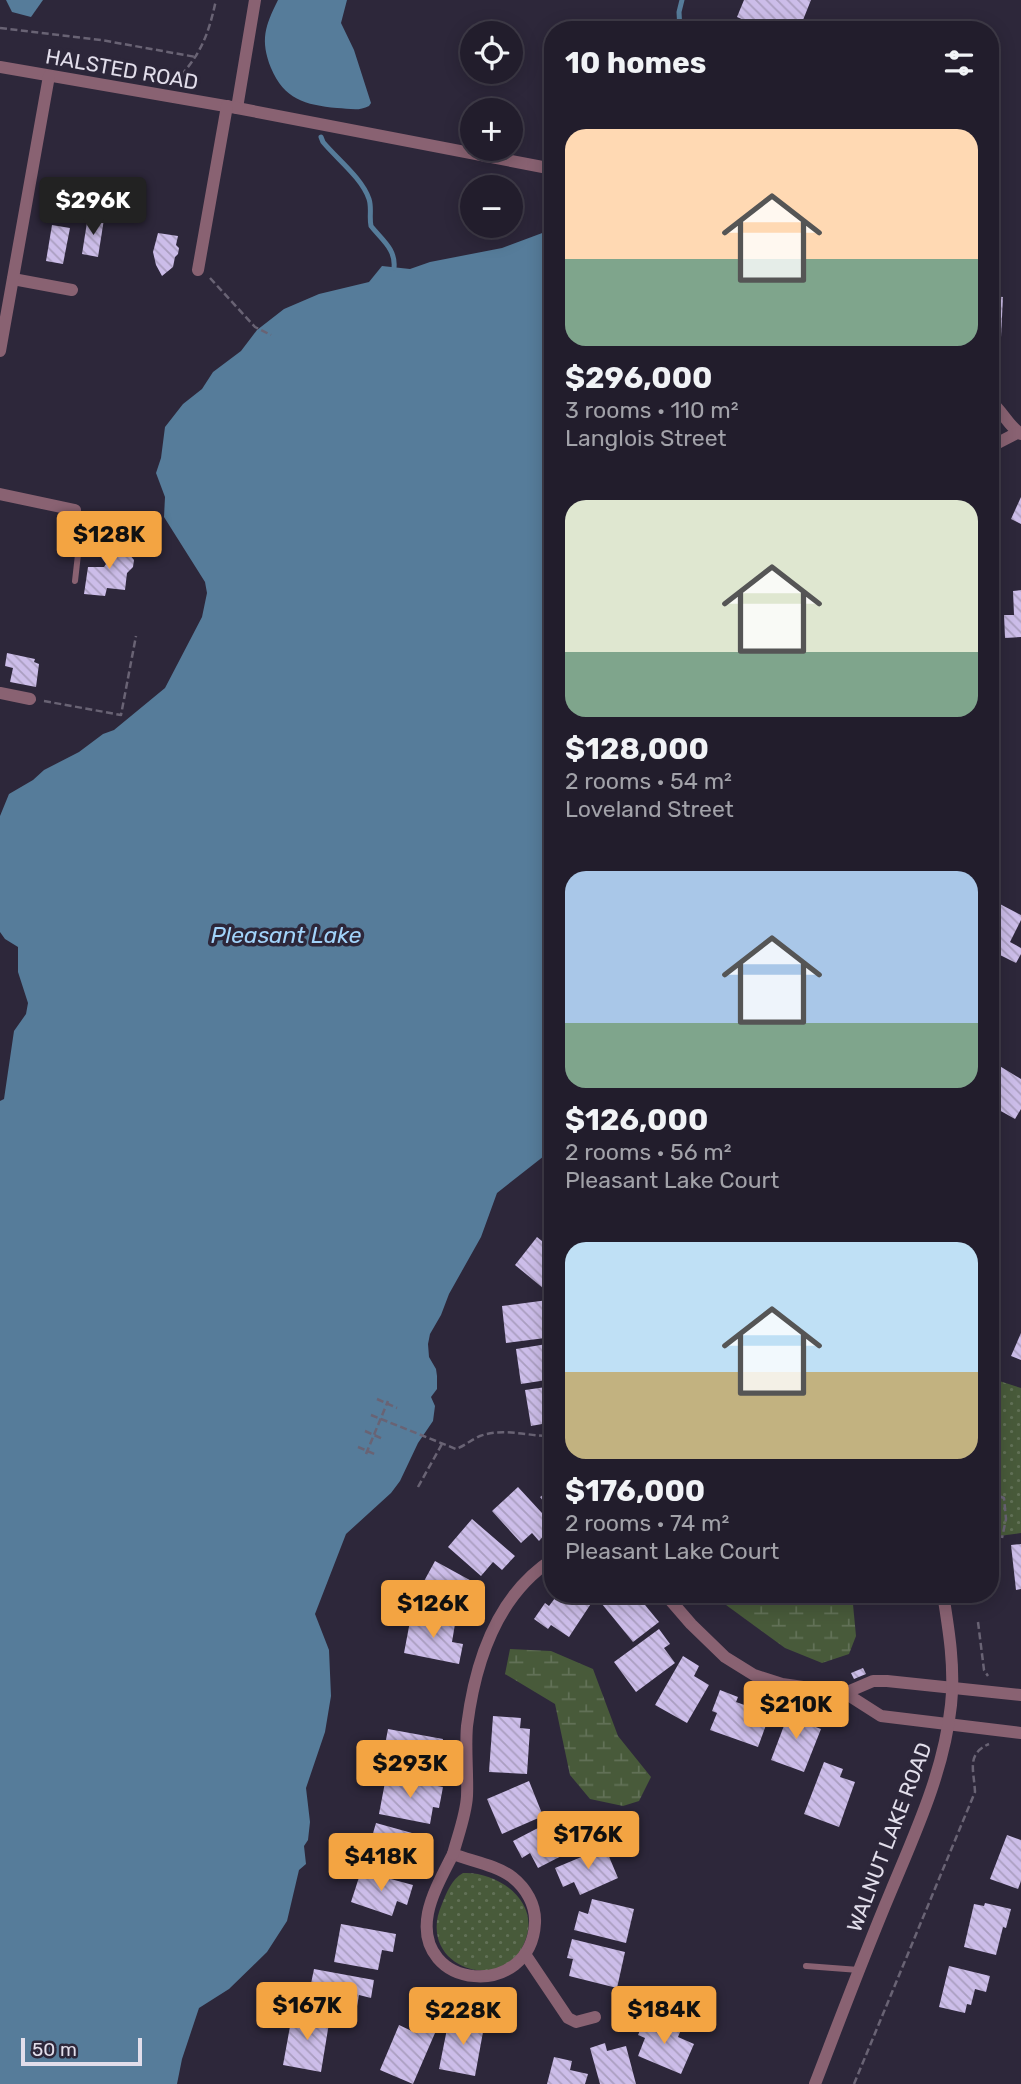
<!DOCTYPE html>
<html lang="en">
<head>
<meta charset="utf-8">
<style>
  :root { --surface:#221d2c; --page:#2a2634; --text:#f1f3f6; --muted:#a2a2a9; --line:#3f3b48; --accent:#f3a442 }
  body { margin:0; font-family:Rubik,sans-serif; background:var(--page); color:var(--text); height:100vh; display:flex; flex-direction:column; font-size:26px; white-space:nowrap }
  * { box-sizing:border-box; margin:0 }
  p { font-size:23px; color:var(--muted) }
  .icon { flex:none; width:38px; height:38px; fill:none; stroke:currentColor; stroke-width:2; stroke-linecap:round; stroke-linejoin:round }
  .map { position:relative; flex:1; overflow:hidden }
  .drawer { position:absolute; left:544px; top:21px; width:455px; height:1582px; display:flex; flex-direction:column; background:var(--surface); border-radius:28px; box-shadow:0 4px 18px #0003,0 0 0 2px var(--line) }
  .drawer>* { flex:none }
  .fabs { position:absolute; left:460px; top:21px; display:grid; gap:14px }
  .fabs a { display:grid; place-items:center; width:63px; height:63px; border-radius:50%; background:var(--surface); box-shadow:0 4px 18px #0003,0 0 0 2px var(--line); font-size:35px }
  .scale { position:absolute; left:21px; bottom:18px; width:121px; box-sizing:border-box; padding-left:7px; border:4px solid #e2deeb; border-top:0; font-size:19px; line-height:24px; white-space:nowrap; color:#e2deeb; -webkit-text-stroke:5px #2d273a; paint-order:stroke }
  .price { position:absolute; translate:-50% -60px; padding:0 16px; border-radius:7px; background:var(--accent); color:#111; font-size:23px; line-height:46px; filter:drop-shadow(0 2px 4px #0008) }
  .price::after { content:''; position:absolute; left:50%; top:42px; width:21px; height:16px; margin-left:-10px; background:inherit; clip-path:polygon(0 0,100% 0,50% 100%) }
  .price.on { background:#222; color:#fff }
  ul { padding:0; list-style:none }
  li { display:grid; align-content:center; gap:14px; height:371px; padding:0 21px }
  li span { display:grid; place-items:center; height:217px; border-radius:21px; color:#555 }
  li>.icon { margin-inline-start:auto }
  span .icon { width:126px; height:126px; fill:#fffc; stroke-width:1 }
  li b { font-size:30px }
  h2 { display:flex; justify-content:space-between; align-items:center; height:84px; padding:0 21px; font-size:30px }
  .map>svg:first-child { display:block }
  .grass { fill:url(#grass-dots) }
  .wetland { fill:url(#wetland-marsh) }
  .water { fill:#567c9a }
  .lines { fill:none; stroke-linecap:round; stroke-linejoin:round }
  .stream { stroke:#567c9a; stroke-width:5 }
  .building { fill:url(#building-back-hatch) }
  .path { stroke:#696374; stroke-width:2.5; stroke-dasharray:7 3.5; stroke-linecap:butt }
  .service { stroke:#896272; stroke-width:6 }
  .minor { stroke:#896272; stroke-width:12 }
  .labels { text-anchor:middle; dominant-baseline:central; stroke-width:7; stroke-linejoin:round; paint-order:stroke }
  .street-label { font-size:21px; fill:#e2deeb; stroke:#2d273a }
  .water-label { font-size:23px; font-style:italic; fill:#a2d3fa; stroke:#2d273a }
</style>
</head>
<body>
<div class="map">
<svg width="1021" height="2084" viewBox="0 0 1021 2084">
  <defs>
    <pattern id="grass-dots" width="8" height="8" patternUnits="userSpaceOnUse" patternTransform="scale(1.75)"><rect width="8" height="8" fill="#485a3a"/><path d="M2 2h.1M6 6h.1" fill="none" stroke="#627157" stroke-width="1.8" stroke-linecap="round"/></pattern>
    <pattern id="wetland-marsh" width="20" height="14" patternUnits="userSpaceOnUse" patternTransform="scale(1.75)"><rect width="20" height="14" fill="#485a3a"/><path d="M1 5h8M5 5V1M11 12h8M15 12V8" fill="none" stroke="#627157"/></pattern>
    <pattern id="building-back-hatch" width="6" height="6" patternUnits="userSpaceOnUse" patternTransform="scale(1.75)"><rect width="6" height="6" fill="#ccbde9"/><path d="M-1 5l2 2M0 0l6 6M5-1l2 2" fill="none" stroke="#aa9ec0"/></pattern>
  </defs>
  <rect width="100%" height="100%" fill="#2d273a"/>
  <g class="grass">
    <polygon points="990,1378 1021,1388 1021,1533 991,1537"/>
    <path d="M463,1873C495,1871 537,1898 527,1935C510,1999 413,1969 442,1904C447,1892 451,1880 463,1873Z"/>
  </g>
  <g class="wetland">
    <polygon points="711,1594 852,1594 856,1636 849,1654 822,1663 785,1648"/>
    <polygon points="510,1649 551,1651 593,1669 618,1736 651,1777 639,1801 623,1806 590,1799 570,1775 555,1704 505,1674"/>
  </g>
  <g class="water">
    <polygon points="6,0 43,0 31,17 12,12"/>
    <path d="M278,0H347L341,23L354,50L371,103L369,106C358,112 348,108 337,108C305,105 284,99 271,68C260,40 265,26 278,0Z"/>
    <polygon points="553,229 553,1149 497,1193 481,1237 449,1294 441,1315 430,1334 428,1344 429,1357 436,1369 437,1376 437,1389 431,1397 435,1406 433,1421 418,1443 400,1481 391,1493 346,1534 315,1614 329,1650 331,1696 325,1732 306,1788 310,1822 308,1840 304,1846 306,1864 299,1870 287,1921 267,1952 229,1989 199,2008 182,2059 177,2084 0,2084 0,1101 4,1099 14,1031 26,1014 28,1003 18,972 18,947 5,939 0,932 0,816 9,794 33,780 44,770 79,752 103,734 114,730 165,688 202,617 207,593 205,582 164,517 165,497 156,473 161,458 165,427 183,404 202,389 213,372 241,351 257,330 284,309 319,294 369,282 382,266 410,269 430,262 502,248"/>
  </g>
  <g class="lines">
    <g class="stream">
      <polyline points="680,30 679,12 682,0"/>
      <path d="M321,137L323,142C337,159 362,178 369,199C372,208 369,217 371,226C382,240 396,249 394,268"/>
    </g>
  </g>
  <g class="building">
    <polygon points="744,0 811,0 801,25 786,19 782,30 767,30 737,17"/>
    <polygon points="88,216 104,219 98,257 82,254"/>
    <polygon points="52,225 70,228 63,264 46,261"/>
    <polygon points="158,233 178,236 176,245 179,248 178,254 175,257 173,267 162,276 156,265 153,252"/>
    <polygon points="990,296 1003,297 1001,337 990,337"/>
    <polygon points="1021,497 1021,524 1011,519"/>
    <polygon points="110,540 122,553 129,554 134,560 133,567 127,573 125,590 107,588 105,596 84,594 88,567 104,567 106,564 96,550"/>
    <polygon points="1021,590 1021,637 1005,638 1004,615 1014,615 1013,591"/>
    <polygon points="7,653 35,659 34,662 39,664 36,687 10,682 13,668 5,666"/>
    <polygon points="998,903 1021,915 1021,920 1010,942 1021,948 1021,954 1016,963 990,950 990,916"/>
    <polygon points="990,1011 997,1012 995,1029 990,1029"/>
    <polygon points="998,1065 1021,1079 1021,1109 1015,1119 990,1105 990,1077"/>
    <polygon points="537,1237 553,1250 553,1288 549,1293 515,1265"/>
    <polygon points="548,1300 550,1317 553,1317 553,1337 506,1343 502,1306"/>
    <polygon points="1021,1333 1021,1360 1011,1356"/>
    <polygon points="553,1343 553,1379 521,1384 516,1349"/>
    <polygon points="553,1386 553,1422 531,1426 525,1390"/>
    <polygon points="553,1475 553,1513 540,1497 550,1490 544,1482"/>
    <polygon points="518,1487 553,1525 539,1541 532,1533 521,1543 492,1511"/>
    <polygon points="472,1519 515,1556 502,1570 493,1562 481,1576 448,1547"/>
    <polygon points="1021,1544 1021,1589 1016,1590 1011,1545"/>
    <polygon points="435,1561 477,1584 468,1601 477,1606 469,1623 417,1594"/>
    <polygon points="558,1594 596,1596 569,1637 551,1625 548,1629 534,1619 545,1603 549,1606"/>
    <polygon points="614,1594 636,1594 659,1622 633,1642 602,1604"/>
    <polygon points="411,1616 455,1624 452,1642 463,1644 459,1664 404,1653"/>
    <polygon points="659,1629 670,1644 664,1648 675,1663 636,1692 614,1662"/>
    <polygon points="683,1656 699,1666 694,1676 709,1685 687,1723 655,1705"/>
    <polygon points="863,1668 866,1674 854,1679 851,1673"/>
    <polygon points="720,1690 738,1697 736,1702 770,1714 758,1747 710,1730 717,1713 712,1711"/>
    <polygon points="791,1707 809,1714 805,1723 821,1729 804,1772 771,1760"/>
    <polygon points="493,1716 521,1718 520,1728 530,1729 527,1774 489,1772"/>
    <polygon points="388,1729 443,1739 440,1759 436,1759 433,1776 381,1766"/>
    <polygon points="824,1762 843,1769 840,1777 855,1782 839,1827 804,1814"/>
    <polygon points="386,1777 443,1787 439,1808 433,1807 430,1824 379,1814"/>
    <polygon points="529,1781 543,1816 502,1834 487,1799"/>
    <polygon points="561,1816 577,1848 538,1868 530,1853 522,1858 513,1841"/>
    <polygon points="376,1823 430,1838 425,1858 414,1855 409,1872 365,1860"/>
    <polygon points="1007,1835 1021,1840 1021,1881 1018,1889 990,1879"/>
    <polygon points="605,1847 618,1878 580,1895 574,1882 563,1887 555,1868"/>
    <polygon points="361,1871 413,1885 407,1905 397,1901 392,1916 351,1902"/>
    <polygon points="592,1899 634,1909 626,1943 574,1930 579,1911 588,1914"/>
    <polygon points="985,1903 1011,1909 1006,1928 1003,1927 996,1955 964,1947 974,1904 984,1906"/>
    <polygon points="341,1924 396,1934 393,1952 382,1950 378,1970 334,1962"/>
    <polygon points="572,1939 625,1952 617,1988 569,1976 573,1959 567,1958"/>
    <polygon points="949,1966 990,1976 986,1992 975,1989 971,2005 967,2004 965,2013 939,2007"/>
    <polygon points="314,1969 374,1980 371,1998 359,1995 356,2012 307,2003"/>
    <polygon points="302,2012 330,2017 321,2072 283,2065 291,2021 300,2023"/>
    <polygon points="646,2017 680,2032 678,2037 694,2044 681,2074 638,2056 645,2038 638,2035"/>
    <polygon points="466,2018 485,2021 475,2076 439,2069 448,2024 465,2027"/>
    <polygon points="399,2025 416,2033 419,2026 435,2033 413,2084 380,2070"/>
    <polygon points="605,2043 607,2051 626,2046 636,2084 600,2084 590,2048"/>
    <polygon points="554,2057 572,2061 570,2070 588,2074 585,2084 547,2084"/>
  </g>
  <g class="lines">
    <g class="path">
      <polyline points="0,28 101,40 196,57"/>
      <path d="M174,83C200,56 208,37 216,0"/>
      <polyline points="550,228 553,223"/>
      <polyline points="210,278 255,327 271,335"/>
      <polyline points="44,701 121,715 136,636"/>
      <polyline points="377,1399 397,1408"/>
      <path d="M371,1415L456,1449C464,1446 473,1439 480,1436C504,1427 530,1437 553,1436"/>
      <polyline points="365,1431 383,1439"/>
      <polyline points="358,1447 377,1455"/>
      <polyline points="366,1454 388,1401"/>
      <polyline points="418,1487 442,1444"/>
      <polyline points="990,1493 1004,1498 1006,1519 1002,1538"/>
      <polyline points="978,1622 984,1670 988,1676"/>
      <path d="M854,2084L975,1792C974,1770 966,1754 989,1744"/>
    </g>
    <g class="service">
      <polyline points="75,581 82,519 75,510"/>
      <polyline points="806,1966 859,1970"/>
    </g>
    <g class="minor">
      <polyline points="255,0 237,108 553,169"/>
      <polyline points="0,67 237,108"/>
      <polyline points="198,270 227,106"/>
      <polyline points="13,279 72,290"/>
      <polyline points="0,351 49,76"/>
      <path d="M990,401C1002,410 1009,427 1021,434"/>
      <polyline points="990,447 1017,433"/>
      <polyline points="0,494 75,510"/>
      <polyline points="0,693 30,699"/>
      <polyline points="665,1594 691,1624 725,1657 754,1675 782,1684 845,1693 881,1716 1021,1733"/>
      <polyline points="845,1693 873,1681 887,1681 1021,1695"/>
      <path d="M453,1854C471,1861 496,1865 512,1877C526,1888 536,1905 535,1923C531,2000 413,1991 428,1913C432,1893 444,1872 453,1854Z"/>
      <path d="M453,1854C458,1835 466,1815 467,1796C468,1773 465,1750 467,1726C475,1662 497,1595 553,1559"/>
      <polyline points="525,1954 568,2018 576,2022 595,2017"/>
      <path d="M815,2084C840,2019 864,1955 891,1891C916,1831 944,1771 951,1705C955,1668 949,1631 943,1594"/>
    </g>
  </g>
  <g class="labels">
    <g class="street-label">
      <text transform="translate(122 69) rotate(10)">HALSTED ROAD</text>
      <text transform="translate(889 1837) rotate(-69)">WALNUT LAKE ROAD</text>
    </g>
    <g class="water-label">
      <text x="286" y="935">Pleasant Lake</text>
    </g>
  </g>
</svg>
<div class="fabs">
<a><svg class="icon" aria-label="locate" viewBox="0 0 24 24"><circle cx="12" cy="12" r="6"/><path d="M12 2v4M12 18v4M2 12h4M18 12h4"/></svg></a>
<a>+</a>
<a>−</a>
</div>
<div class="scale">50 m</div>
<b class="price on" style="left:93px;top:237px">$296K</b>
<b class="price" style="left:109px;top:571px">$128K</b>
<b class="price" style="left:433px;top:1640px">$126K</b>
<b class="price" style="left:796px;top:1741px">$210K</b>
<b class="price" style="left:410px;top:1800px">$293K</b>
<b class="price" style="left:588px;top:1871px">$176K</b>
<b class="price" style="left:381px;top:1893px">$418K</b>
<b class="price" style="left:307px;top:2042px">$167K</b>
<b class="price" style="left:664px;top:2046px">$184K</b>
<b class="price" style="left:463px;top:2047px">$228K</b>
<section class="drawer">
<h2>10 homes<svg class="icon" aria-label="filters" viewBox="0 0 24 24"><path d="M4 7h16M4 17h16"/><circle cx="9" cy="7" r="2"/><circle cx="15" cy="17" r="2"/></svg></h2>
<ul>
<li><span style="background:linear-gradient(#ffd9b3 60%,#7fa58c 0)"><svg class="icon" aria-label="home" viewBox="0 0 24 24"><path d="M3 11l9-7 9 7M6 9v11h12V9"/></svg></span><div><b>$296,000</b><p>3 rooms · 110 m²</p><p>Langlois Street</p></div></li>
<li><span style="background:linear-gradient(#dfe7d0 70%,#7fa58c 0)"><svg class="icon" aria-label="home" viewBox="0 0 24 24"><path d="M3 11l9-7 9 7M6 9v11h12V9"/></svg></span><div><b>$128,000</b><p>2 rooms · 54 m²</p><p>Loveland Street</p></div></li>
<li><span style="background:linear-gradient(#a9c7e8 70%,#7fa58c 0)"><svg class="icon" aria-label="home" viewBox="0 0 24 24"><path d="M3 11l9-7 9 7M6 9v11h12V9"/></svg></span><div><b>$126,000</b><p>2 rooms · 56 m²</p><p>Pleasant Lake Court</p></div></li>
<li><span style="background:linear-gradient(#bfe0f5 60%,#c2b280 0)"><svg class="icon" aria-label="home" viewBox="0 0 24 24"><path d="M3 11l9-7 9 7M6 9v11h12V9"/></svg></span><div><b>$176,000</b><p>2 rooms · 74 m²</p><p>Pleasant Lake Court</p></div></li>
</ul>
</section>
</div>
</body>
</html>
